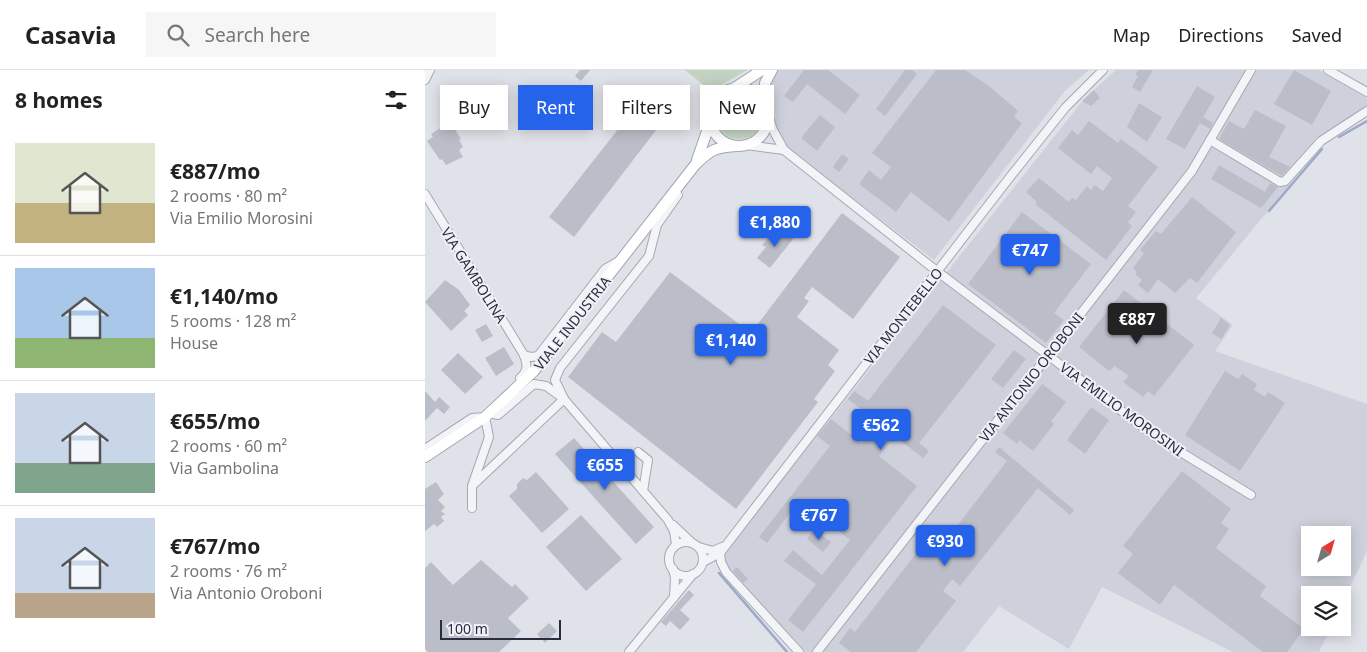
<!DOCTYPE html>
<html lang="en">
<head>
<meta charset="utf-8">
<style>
  :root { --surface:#fff; --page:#f6f6f6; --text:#222; --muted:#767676; --line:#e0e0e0; --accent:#2563eb }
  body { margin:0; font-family:"Noto Sans",sans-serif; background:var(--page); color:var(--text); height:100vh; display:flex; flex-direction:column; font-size:19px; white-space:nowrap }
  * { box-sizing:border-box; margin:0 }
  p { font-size:16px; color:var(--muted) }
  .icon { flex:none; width:28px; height:28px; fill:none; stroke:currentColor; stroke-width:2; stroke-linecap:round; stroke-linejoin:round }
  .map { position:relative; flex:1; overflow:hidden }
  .sheet { display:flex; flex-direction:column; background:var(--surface); width:425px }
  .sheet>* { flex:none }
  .top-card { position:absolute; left:15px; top:15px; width:475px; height:45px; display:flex; gap:10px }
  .needle { width:32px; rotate:37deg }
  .fabs { position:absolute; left:876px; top:456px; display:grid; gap:10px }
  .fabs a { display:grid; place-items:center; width:50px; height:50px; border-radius:0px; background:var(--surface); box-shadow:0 2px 12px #0003; font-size:25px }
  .scale { position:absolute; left:15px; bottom:12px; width:121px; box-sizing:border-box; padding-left:5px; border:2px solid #292d40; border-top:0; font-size:14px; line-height:18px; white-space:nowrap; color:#292d40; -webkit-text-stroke:4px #f0f1f7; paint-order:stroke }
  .price { position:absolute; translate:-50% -42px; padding:0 11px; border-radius:5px; background:var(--accent); color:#fff; font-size:16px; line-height:32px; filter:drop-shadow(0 1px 2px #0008) }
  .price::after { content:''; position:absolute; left:50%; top:30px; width:15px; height:11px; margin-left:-8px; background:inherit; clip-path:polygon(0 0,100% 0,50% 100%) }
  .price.current { background:#222; color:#fff }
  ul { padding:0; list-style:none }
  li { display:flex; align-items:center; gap:15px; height:125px; padding:0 15px }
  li+li { border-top:1px solid var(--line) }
  li span { display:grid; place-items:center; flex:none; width:140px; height:100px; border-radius:0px; color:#555 }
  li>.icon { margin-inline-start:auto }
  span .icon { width:60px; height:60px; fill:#fffc; stroke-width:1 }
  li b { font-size:21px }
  h2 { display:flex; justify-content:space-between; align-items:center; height:60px; padding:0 15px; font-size:21px }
  .tag { padding:0 18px; border-radius:0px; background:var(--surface); box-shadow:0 2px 12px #0003; font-size:18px; line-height:45px }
  .tag.current { background:var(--accent); color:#fff }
  header { display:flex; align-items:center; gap:30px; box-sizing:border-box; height:70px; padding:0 25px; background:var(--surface); border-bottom:1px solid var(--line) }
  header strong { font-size:24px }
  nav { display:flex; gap:28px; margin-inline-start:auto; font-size:18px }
  .search { width:350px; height:45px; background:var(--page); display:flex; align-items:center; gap:12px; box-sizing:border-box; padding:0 18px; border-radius:0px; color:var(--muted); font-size:19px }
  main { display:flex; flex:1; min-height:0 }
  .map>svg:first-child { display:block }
  .built { fill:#ced1db; fill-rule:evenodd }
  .green { fill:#c3d3c2 }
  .water { fill:#9ca9c9 }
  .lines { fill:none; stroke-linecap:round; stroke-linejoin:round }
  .stream { stroke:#9ca9c9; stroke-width:2.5 }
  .building { fill:#bbbdc9 }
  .minor-casing { stroke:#a5a8b3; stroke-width:10 }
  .major-casing { stroke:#a0a4b5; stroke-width:12 }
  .minor { stroke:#f3f4f7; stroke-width:8 }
  .major { stroke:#fff; stroke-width:10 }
  .labels { text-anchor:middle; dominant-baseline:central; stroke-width:4; stroke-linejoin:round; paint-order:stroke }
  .street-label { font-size:14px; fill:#292d40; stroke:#f0f1f7 }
</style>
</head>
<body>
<header>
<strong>Casavia</strong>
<div class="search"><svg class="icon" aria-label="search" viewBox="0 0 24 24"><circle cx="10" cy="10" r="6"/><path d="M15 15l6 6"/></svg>Search here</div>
<nav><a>Map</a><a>Directions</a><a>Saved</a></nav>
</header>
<main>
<section class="sheet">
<h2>8 homes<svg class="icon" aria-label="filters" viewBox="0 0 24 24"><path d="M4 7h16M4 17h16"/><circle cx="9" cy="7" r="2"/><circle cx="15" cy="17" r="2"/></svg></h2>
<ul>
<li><span style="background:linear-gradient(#dfe7d0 60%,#c2b280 0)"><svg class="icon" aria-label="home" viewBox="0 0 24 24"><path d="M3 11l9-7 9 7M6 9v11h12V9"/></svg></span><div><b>€887/mo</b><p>2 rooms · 80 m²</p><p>Via Emilio Morosini</p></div></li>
<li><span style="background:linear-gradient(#a9c7e8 70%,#8fb573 0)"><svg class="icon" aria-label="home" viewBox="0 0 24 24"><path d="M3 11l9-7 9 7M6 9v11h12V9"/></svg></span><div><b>€1,140/mo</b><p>5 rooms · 128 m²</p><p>House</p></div></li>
<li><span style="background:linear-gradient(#c9d6e8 70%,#7fa58c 0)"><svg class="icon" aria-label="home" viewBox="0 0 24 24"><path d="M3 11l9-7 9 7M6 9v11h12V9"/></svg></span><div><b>€655/mo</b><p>2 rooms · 60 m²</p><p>Via Gambolina</p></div></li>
<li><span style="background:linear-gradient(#c9d6e8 75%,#b9a48a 0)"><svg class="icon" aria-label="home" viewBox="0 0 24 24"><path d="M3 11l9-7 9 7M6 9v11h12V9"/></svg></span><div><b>€767/mo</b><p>2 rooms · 76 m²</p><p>Via Antonio Oroboni</p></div></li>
</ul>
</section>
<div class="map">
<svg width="942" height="582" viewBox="0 0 942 582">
  <rect width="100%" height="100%" fill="#e0e2e9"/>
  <g class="built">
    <polygon points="351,0 664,0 640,21 509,190 358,75 354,66 345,24 348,4"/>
    <path d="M691,0H894L942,28V36L900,72L771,228L808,255L790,281L942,334V481L918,532V525H885V558H906L894,582H808L677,517L644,579L574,536L538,582H378L303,497L299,490L301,481L659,29ZM885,465H918V498H885Z"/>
  </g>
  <g class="green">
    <polygon points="260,0 322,0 286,21"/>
    <circle cx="314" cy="46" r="23"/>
  </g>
  <polygon class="water" points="69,30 75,31 76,36 70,39 69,45 60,46 55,39"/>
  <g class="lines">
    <g class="stream">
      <polyline points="914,67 942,51"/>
      <polyline points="844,141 897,79"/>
      <polyline points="294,503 362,582"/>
    </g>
  </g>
  <g class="building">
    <polygon points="155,0 165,0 156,11 150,6"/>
    <polygon points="379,0 403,0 435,25 420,44 382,14 368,32 359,26"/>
    <polygon points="480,0 487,0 492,4 460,46 451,39"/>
    <polygon points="511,0 540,0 564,16 593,41 589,47 597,53 524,152 486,122 471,142 434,114 444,100 456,110 466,97 447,83"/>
    <polygon points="713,0 728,0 715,22 707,17 713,6 710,5"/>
    <polygon points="869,0 906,21 887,55 849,34"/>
    <polygon points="44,15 55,20 46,40 35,35"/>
    <polygon points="772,16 790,27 778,47 788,53 785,59 775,53 760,79 741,69"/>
    <polygon points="224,20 248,38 149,167 124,147"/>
    <polygon points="669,20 675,28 666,36 657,31"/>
    <polygon points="714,33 737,47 722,72 702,57"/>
    <polygon points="830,40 861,56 844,87 865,97 857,106 794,69 804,51 819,59"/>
    <polygon points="395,45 410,57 392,81 376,68"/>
    <polygon points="664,51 693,73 696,69 733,97 703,136 711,142 703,152 707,156 681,190 610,134 612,132 601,122 614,108 644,132 647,128 651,130 662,116 666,120 670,115 678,121 687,108 672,96 666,104 633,78 647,60 653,65"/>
    <polygon points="25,52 36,69 34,70 38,77 34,80 38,87 21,95 17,89 15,90 2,71 8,67 6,64"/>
    <polygon points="417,84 424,89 414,102 408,97"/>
    <polygon points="794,95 840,122 845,113 853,117 836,138 786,109"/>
    <polygon points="767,127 811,162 772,213 765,208 750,223 733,209 723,223 713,215 717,210 710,204 712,202 708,198 719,183 715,180 731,161 736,164"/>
    <polygon points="597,142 666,194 629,243 639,250 621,273 543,214"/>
    <polygon points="417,143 475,187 428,249 387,217 379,228 384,231 372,247 414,280 403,295 410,301 389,329 393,332 311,439 143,307 177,262 191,272 245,202 326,263"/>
    <polygon points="355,159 368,169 345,198 332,188 341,177 337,175 344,167 347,170"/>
    <polygon points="20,210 34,220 45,235 39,241 43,245 26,261 0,232"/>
    <polygon points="699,220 769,275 729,326 723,321 718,327 698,312 704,306 690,296 684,301 654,277"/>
    <polygon points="518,235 571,275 494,373 504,381 498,388 472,368 468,373 466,371 454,386 492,416 378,562 363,550 391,514 359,491 368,480 397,505 425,470 386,439 383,444 371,435 342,473 334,467 405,376 392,366 406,349 437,373 449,358 447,357 452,352 423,329 429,321 443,331"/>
    <polygon points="796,248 805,255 796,269 787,263"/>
    <polygon points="61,254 68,266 57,272 50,260"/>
    <polygon points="79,277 89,294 71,306 60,288"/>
    <polygon points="589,280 601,289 578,318 566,309"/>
    <polygon points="33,283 58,307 40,324 16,300"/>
    <polygon points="800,301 813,309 817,304 832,314 829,320 840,327 843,322 860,333 815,401 760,365"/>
    <polygon points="617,314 641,332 626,351 629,354 608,381 594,370 592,374 578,363"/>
    <polygon points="0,321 10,332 14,327 25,337 19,344 12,338 0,351"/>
    <polygon points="666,337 684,350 660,384 642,370"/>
    <polygon points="149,368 229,457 211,474 130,384"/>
    <polygon points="574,377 649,440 645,445 613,418 535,516 527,509 518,521 531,531 491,582 426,582 414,573 425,558 430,562 503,468 515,478 582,391 570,382"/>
    <polygon points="757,401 806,439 796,453 804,459 791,478 841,516 835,526 879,559 862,582 838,582 749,515 735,535 693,503 708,484 698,476"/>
    <polygon points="111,402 144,439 117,463 84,426 92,419 92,414 98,408 102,410"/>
    <polygon points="11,412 19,424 13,430 20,437 16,441 20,444 16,447 19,451 12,457 9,454 0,461 0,419"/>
    <polygon points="156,445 197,489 161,521 121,477"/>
    <polygon points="389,459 406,472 398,482 382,469"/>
    <polygon points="56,490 87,517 90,514 104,528 83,548 96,561 74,582 3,582 0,579 0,498 6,492 28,515"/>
    <polygon points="312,497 323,509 318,513 308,501"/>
    <polygon points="264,520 269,525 255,540 265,549 255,560 245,551 241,556 236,552"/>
    <polygon points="124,553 132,561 120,573 112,564"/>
  </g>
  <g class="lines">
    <g class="minor-casing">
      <g id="minor">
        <polyline points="903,0 942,22"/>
        <polyline points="0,10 5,0"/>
        <polyline points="343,44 348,60 359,80 513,202 731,367 826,425"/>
        <polyline points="785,70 855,112 860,111 896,71 942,41"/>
        <polyline points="321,75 359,80"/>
        <path d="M0,124L99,285C102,295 104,300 95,308"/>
        <polyline points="99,285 106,287 113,286 180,199 192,192"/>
        <polyline points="139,329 130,310 135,298 224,186 232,155 253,125"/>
        <polyline points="64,343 73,345 109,314 121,316 139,329 243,450 249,461 251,475"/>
        <polyline points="0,379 47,348 60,347 64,367 47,416 47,438"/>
        <polyline points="213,382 223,390 218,421"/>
        <polyline points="49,414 139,329"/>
        <polyline points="248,455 267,473"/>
        <circle cx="261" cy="489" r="17"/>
        <polyline points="274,477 288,481 297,477"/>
        <polyline points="295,483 296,492 301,502 374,582"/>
        <polyline points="278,492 295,483 585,107 640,38 678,0"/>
        <polyline points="248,499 250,508 249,527"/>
        <polyline points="204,582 268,504"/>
        <polyline points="392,582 767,101 826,0"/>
      </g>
    </g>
    <g class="major-casing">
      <g id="major">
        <polyline points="311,17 337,0"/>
        <circle cx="314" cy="47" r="29"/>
        <polyline points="340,32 340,13 347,0"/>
        <polyline points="272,90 285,53"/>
        <path d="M0,387L60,347L109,301L270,95C286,79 291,77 313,76"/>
      </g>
    </g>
    <use href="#minor" class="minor"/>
    <use href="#major" class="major"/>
  </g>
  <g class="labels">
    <g class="street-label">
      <text transform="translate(49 205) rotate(58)">VIA GAMBOLINA</text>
      <text transform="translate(478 246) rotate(-52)">VIA MONTEBELLO</text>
      <text transform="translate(147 253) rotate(-52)">VIALE INDUSTRIA</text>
      <text transform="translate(606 307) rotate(-52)">VIA ANTONIO OROBONI</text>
      <text transform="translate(697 339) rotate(36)">VIA EMILIO MOROSINI</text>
    </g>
  </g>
</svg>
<div class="fabs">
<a><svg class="needle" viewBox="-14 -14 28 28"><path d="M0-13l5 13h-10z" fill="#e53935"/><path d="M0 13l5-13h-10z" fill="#767676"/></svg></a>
<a><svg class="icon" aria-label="layers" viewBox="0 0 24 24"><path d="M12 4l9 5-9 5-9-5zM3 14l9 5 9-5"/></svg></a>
</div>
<div class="scale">100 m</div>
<b class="price" style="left:350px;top:178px">€1,880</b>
<b class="price" style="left:605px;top:206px">€747</b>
<b class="price current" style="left:712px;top:275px">€887</b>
<b class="price" style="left:306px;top:296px">€1,140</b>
<b class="price" style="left:456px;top:381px">€562</b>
<b class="price" style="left:180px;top:421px">€655</b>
<b class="price" style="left:394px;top:471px">€767</b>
<b class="price" style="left:520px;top:497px">€930</b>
<div class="top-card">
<a class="tag">Buy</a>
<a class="tag current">Rent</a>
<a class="tag">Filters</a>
<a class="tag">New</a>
</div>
</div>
</main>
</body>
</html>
